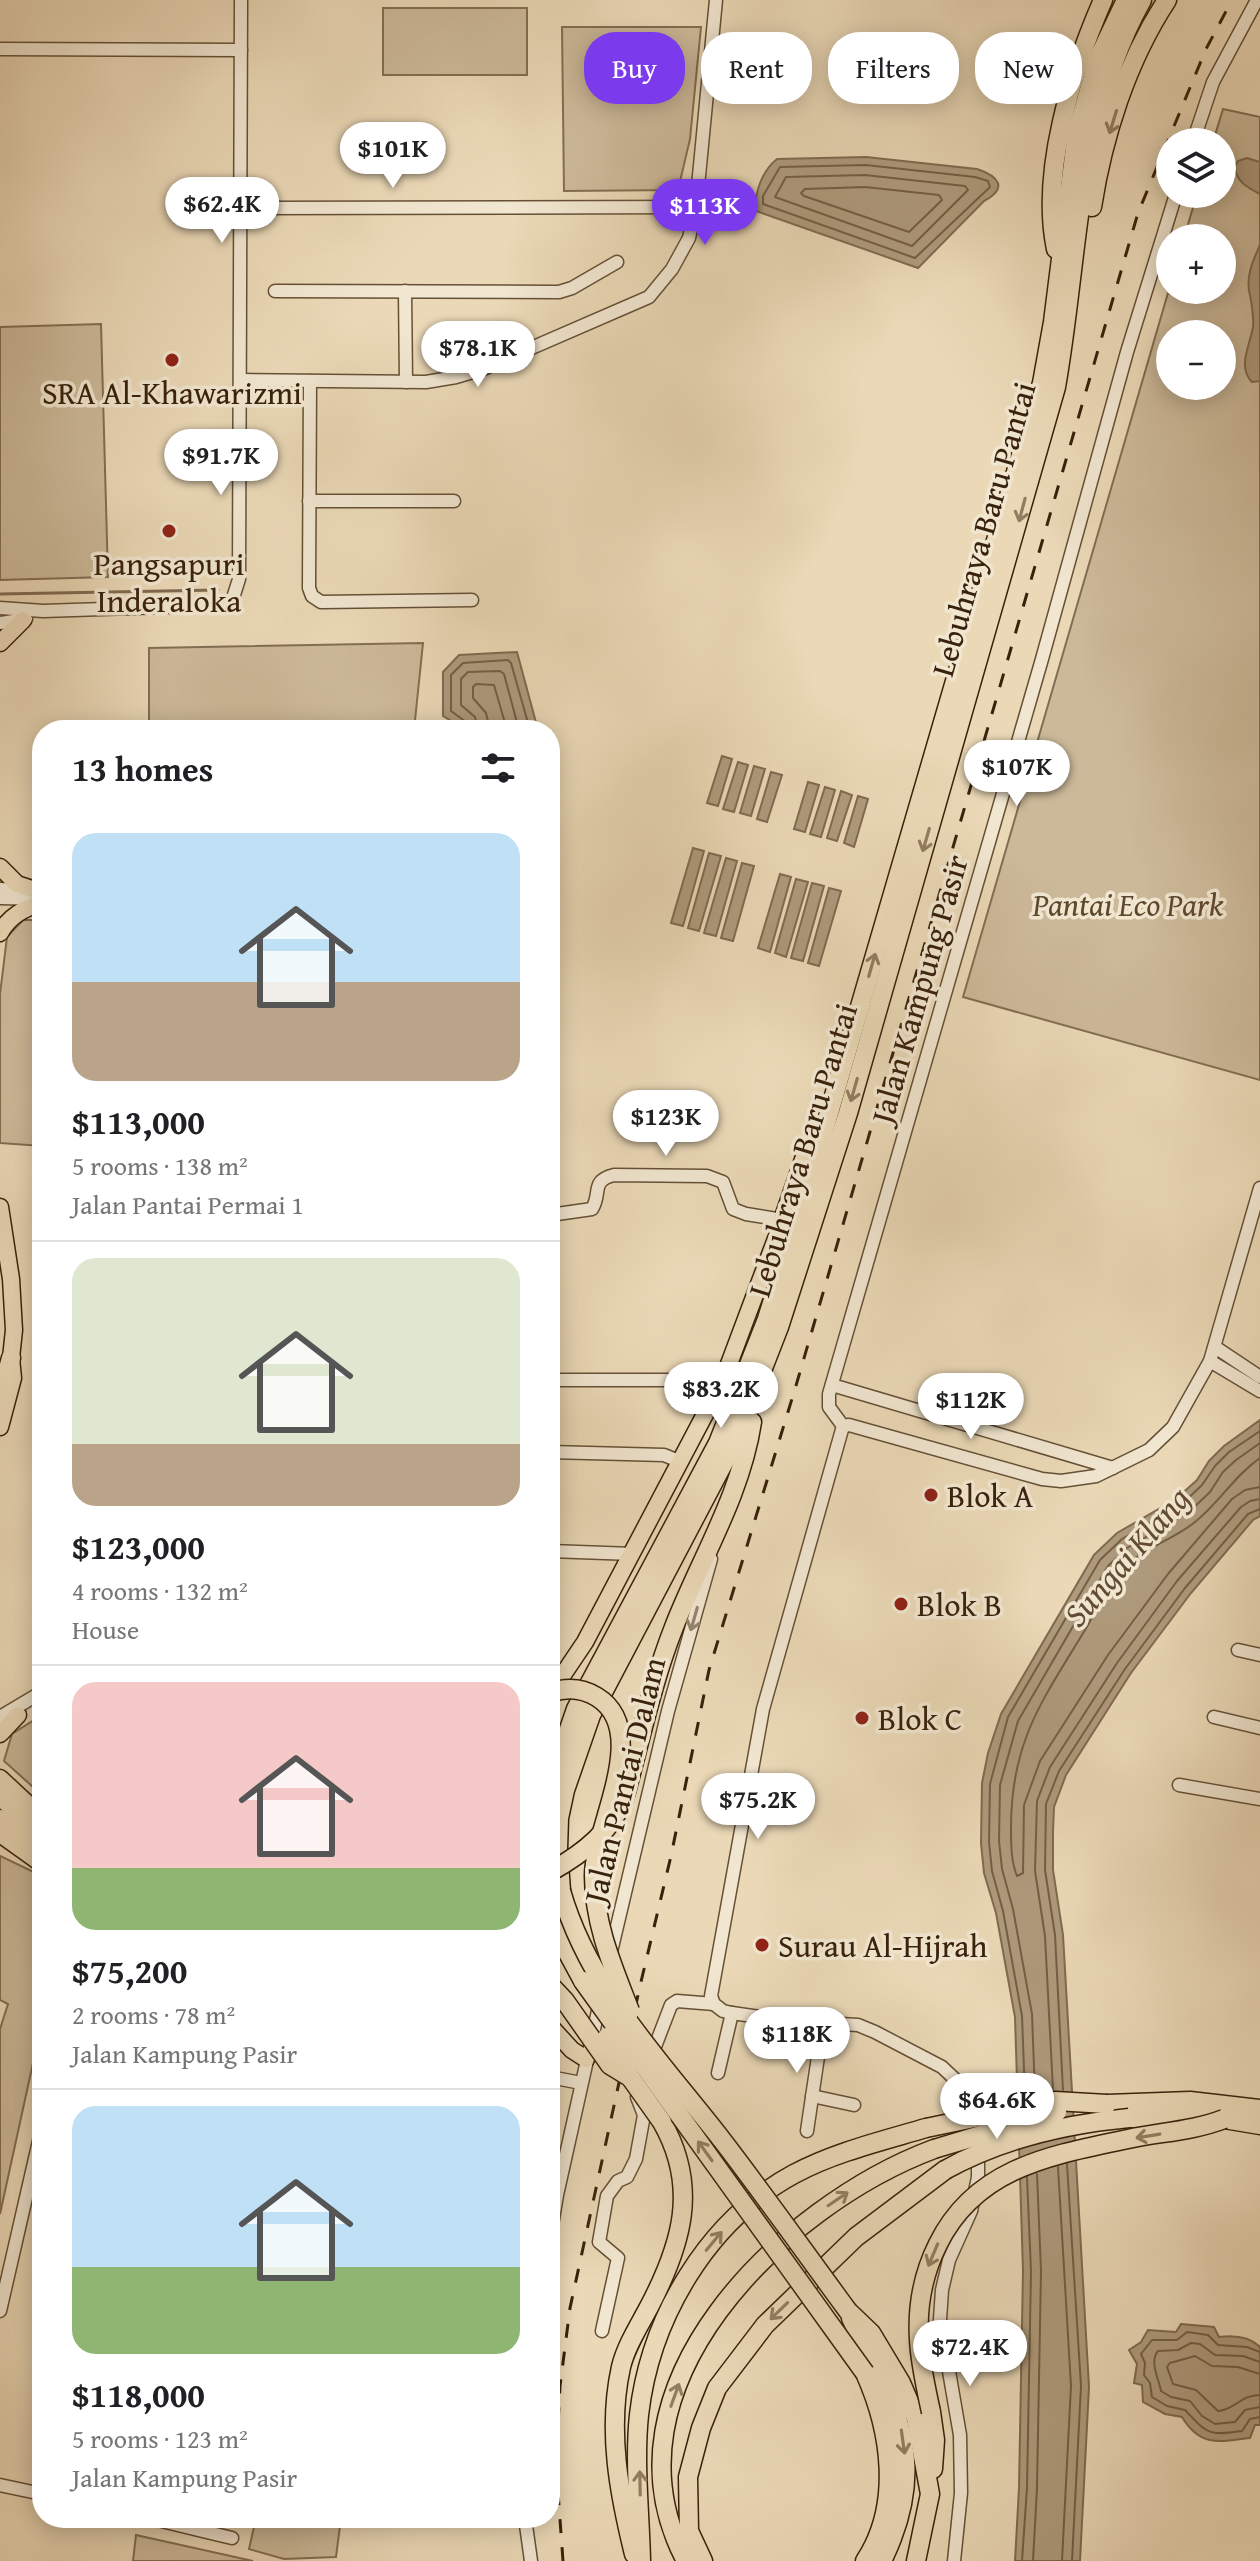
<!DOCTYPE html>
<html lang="en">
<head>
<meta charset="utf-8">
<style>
  :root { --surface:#fff; --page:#f6f6f6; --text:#202124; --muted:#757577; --line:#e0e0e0; --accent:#7c3aed }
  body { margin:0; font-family:"Gentium Book Plus",serif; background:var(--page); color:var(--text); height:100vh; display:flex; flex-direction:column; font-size:30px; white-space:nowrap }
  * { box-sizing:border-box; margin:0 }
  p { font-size:26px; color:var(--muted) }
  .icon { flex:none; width:44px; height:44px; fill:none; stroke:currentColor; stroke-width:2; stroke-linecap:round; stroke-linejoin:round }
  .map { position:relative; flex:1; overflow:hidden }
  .panel { position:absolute; left:32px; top:720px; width:528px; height:1808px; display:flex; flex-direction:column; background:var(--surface); border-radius:32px; box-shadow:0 4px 20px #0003 }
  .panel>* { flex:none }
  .banner { position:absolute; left:584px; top:32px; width:556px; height:72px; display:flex; gap:16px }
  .controls { position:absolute; left:1156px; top:128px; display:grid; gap:16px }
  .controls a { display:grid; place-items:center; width:80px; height:80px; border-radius:50%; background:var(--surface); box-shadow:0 4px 20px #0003; font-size:40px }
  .price { position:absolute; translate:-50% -68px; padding:0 18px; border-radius:28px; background:#fff; color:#222; font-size:26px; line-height:52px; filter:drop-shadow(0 2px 4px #0008) }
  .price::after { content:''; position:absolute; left:50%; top:48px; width:24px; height:18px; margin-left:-12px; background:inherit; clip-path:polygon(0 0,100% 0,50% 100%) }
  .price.on { background:var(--accent); color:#fff }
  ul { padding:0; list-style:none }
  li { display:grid; align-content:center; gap:16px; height:424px; padding:0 40px }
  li+li { border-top:2px solid var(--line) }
  li span { display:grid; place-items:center; height:248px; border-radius:24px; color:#555 }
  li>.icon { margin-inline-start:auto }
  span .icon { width:144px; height:144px; fill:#fffc; stroke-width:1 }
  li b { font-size:34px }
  h2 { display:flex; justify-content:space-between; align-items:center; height:96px; padding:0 40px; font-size:34px }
  .tag { padding:0 28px; border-radius:32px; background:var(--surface); box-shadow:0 4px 20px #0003; font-size:28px; line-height:72px }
  .tag.on { background:var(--accent); color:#fff }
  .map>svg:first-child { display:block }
  .green { fill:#ccb999; stroke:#826e52; stroke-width:2; fill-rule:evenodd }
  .water { fill:#ae9a7c; stroke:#7f6a4f; stroke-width:2 }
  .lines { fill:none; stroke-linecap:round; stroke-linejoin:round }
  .shore { stroke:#745e44; stroke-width:2 }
  .stream { stroke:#7f6a4f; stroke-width:3 }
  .minor-casing { stroke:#655036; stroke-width:15 }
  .major-casing { stroke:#39220b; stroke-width:19 }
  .highway-casing { stroke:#39220b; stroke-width:21 }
  .minor { stroke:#f1e6d0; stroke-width:12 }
  .major { stroke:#ead8b6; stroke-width:16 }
  .highway { stroke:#ead8b6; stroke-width:18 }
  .rail { stroke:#39220b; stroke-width:3; stroke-dasharray:14 14; stroke-linecap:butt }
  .highway-bridge-casing { stroke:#39220b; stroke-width:21; stroke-linecap:butt }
  .highway-bridge { stroke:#ead8b6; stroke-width:18 }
  .oneway { stroke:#927d60 }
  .oneway2 { stroke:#95846e }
  .poi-dot { fill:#8f2418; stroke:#f1e6d0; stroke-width:3 }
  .labels { text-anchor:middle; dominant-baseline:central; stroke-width:7; stroke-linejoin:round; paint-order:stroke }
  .poi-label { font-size:32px; fill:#39220b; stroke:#f1e6d0; text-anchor:start }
  .street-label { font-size:32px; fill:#39220b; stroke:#f1e6d0 }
  .park-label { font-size:32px; font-style:italic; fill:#5e482e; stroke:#f1e6d0 }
  .water-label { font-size:34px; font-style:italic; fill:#624c33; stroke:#f1e6d0 }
</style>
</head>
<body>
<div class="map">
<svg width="1260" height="2561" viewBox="0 0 1260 2561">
  <rect width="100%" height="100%" fill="#ead8b6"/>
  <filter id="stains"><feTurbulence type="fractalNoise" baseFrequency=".0025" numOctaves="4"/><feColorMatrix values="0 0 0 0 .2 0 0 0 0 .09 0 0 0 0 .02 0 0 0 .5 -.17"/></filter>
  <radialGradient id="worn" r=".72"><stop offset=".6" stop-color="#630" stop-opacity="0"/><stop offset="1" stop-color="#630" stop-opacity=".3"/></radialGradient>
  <g class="green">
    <rect x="383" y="8" width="144" height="67"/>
    <polygon points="562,27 701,27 690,139 678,190 564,191"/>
    <path d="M1223,109L1260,117V1080L963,997L1170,286V290H1222V238H1184L1197,194H1222V142H1213ZM1170,334H1222V386H1170Z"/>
    <polygon points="101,324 108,577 0,580 0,327"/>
    <polygon points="423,643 414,730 149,730 149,648"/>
    <polygon points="23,920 42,920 42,1146 0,1143 0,994 7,937"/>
    <polygon points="42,1715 42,1795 4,1761 12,1734"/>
    <polygon points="0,1856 42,1876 42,2022 0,2214 0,2029 8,2004 0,2000"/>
    <polygon points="256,2518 341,2518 336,2557 284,2559 249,2549"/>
    <polygon points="136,2535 253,2561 133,2561"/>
  </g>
  <g class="water">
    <path d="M866,157L977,169C998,176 1009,188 984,201L918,268L756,211C754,193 762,171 777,159Z"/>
    <path d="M1247,158L1260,162V194C1248,188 1235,181 1235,166L1238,161Z"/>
    <path d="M1260,245V381L1252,382C1237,367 1250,345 1253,327C1254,316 1252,306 1250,295C1245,278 1253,260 1260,245Z"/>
    <polygon points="517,652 538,730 463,728 443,716 443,672 459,655"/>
    <polygon points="722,756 732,759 718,806 707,803"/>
    <polygon points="738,762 748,765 734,812 723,809"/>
    <polygon points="754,766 765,769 751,816 740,813"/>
    <polygon points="771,772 782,775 767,822 757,819"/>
    <polygon points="808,782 819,785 805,832 794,829"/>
    <polygon points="825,787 835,790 821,837 810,834"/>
    <polygon points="841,791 852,795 837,841 827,838"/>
    <polygon points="858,796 868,799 854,847 844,843"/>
    <polygon points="693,848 704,851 683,926 671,923"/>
    <polygon points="709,853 721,856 699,931 688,928"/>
    <polygon points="726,858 737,861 716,936 704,933"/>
    <polygon points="742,863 754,866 733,941 721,938"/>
    <polygon points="780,874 791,877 770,952 758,948"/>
    <polygon points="796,879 808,882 786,957 775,953"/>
    <polygon points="812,883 824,886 803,961 791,958"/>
    <polygon points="829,888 841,891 819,966 808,963"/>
    <polygon points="1260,1420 1260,1516 1253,1520 1191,1593 1131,1673 1066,1775 1054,1807 1053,1832 1053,1870 1063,1935 1089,2387 1080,2561 1015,2561 1019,2488 1023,2271 1015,2017 996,1913 984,1873 981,1843 982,1783 988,1753 1001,1714 1094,1555 1117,1533 1176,1499 1197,1480 1209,1461 1224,1446"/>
    <path d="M1181,2324L1214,2327L1219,2337C1234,2335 1249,2336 1260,2347V2425H1255L1250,2438C1219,2442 1200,2447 1182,2417L1165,2414L1143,2402L1142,2385L1134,2383L1137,2364L1129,2350L1141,2342L1148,2330L1176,2332Z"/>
  </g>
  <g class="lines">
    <g class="shore">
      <polygon points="866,165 975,177 988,181 990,187 915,258 763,204 763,196 780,167"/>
      <polygon points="865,175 965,186 968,190 912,246 775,197 786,177"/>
      <polygon points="865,187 939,195 942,200 909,232 804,196 801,193 805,189"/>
      <polyline points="468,730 466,722 451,711 451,675 463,663 508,660 511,663 530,730"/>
      <polyline points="478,730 475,717 461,705 461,679 468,672 500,671 504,674 519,730"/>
      <polyline points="490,730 486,713 473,698 473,687 476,684 494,685 507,730"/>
      <path d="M1260,1458C1234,1476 1220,1502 1195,1522C1172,1541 1139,1549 1119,1573C1105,1589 1096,1612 1085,1630C1042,1701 1011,1741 1011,1828C1011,1843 1011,1862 1017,1876L1023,1873L1024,1805L1040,1761L1108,1655L1168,1574L1232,1499L1245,1490L1260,1487"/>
      <polyline points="1053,2090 1045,1936 1035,1871 1037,1801 1050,1767 1117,1663 1177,1581 1241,1507 1250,1501 1260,1499"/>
      <polyline points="1063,2090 1055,1935 1045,1870 1046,1804 1059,1771 1125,1669 1185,1588 1248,1514 1260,1509"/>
      <polyline points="1035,2094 1032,2014 1013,1909 1002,1869 999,1841 1000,1785 1018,1721 1108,1566 1127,1548 1188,1513 1210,1492 1223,1472 1236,1460 1260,1443"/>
      <polyline points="1025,2096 1022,2016 1003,1911 992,1871 989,1842 990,1784 1008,1717 1100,1560 1122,1539 1181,1505 1202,1485 1215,1466 1229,1452 1260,1431"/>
      <polyline points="1067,2164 1081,2386 1072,2561"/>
      <polyline points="1058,2167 1071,2386 1062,2561"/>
      <path d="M1260,2352L1247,2347L1218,2345L1208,2335L1187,2332L1177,2340H1152L1141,2354L1145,2363L1144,2375L1150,2383L1152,2397L1167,2406L1185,2410C1208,2434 1207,2436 1242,2431L1250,2419L1260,2417"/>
      <path d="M1260,2362L1243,2356L1215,2355L1200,2344L1191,2343L1178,2350L1158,2351C1149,2362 1159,2379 1161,2391L1171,2397L1190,2401L1202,2416L1215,2424L1235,2422L1245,2410L1260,2407"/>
      <path d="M1260,2374L1238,2367L1212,2366L1195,2356L1170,2363L1167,2367L1173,2384L1196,2390L1218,2411C1235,2410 1240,2395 1260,2395"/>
      <polyline points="1022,2561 1027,2488 1031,2271 1027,2177"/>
      <polyline points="1033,2561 1037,2488 1041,2271 1037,2174"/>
    </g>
    <polyline class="stream" points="0,594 218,590"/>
    <g class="minor-casing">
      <g id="minor">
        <polyline points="0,49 241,50"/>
        <polyline points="1193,142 1213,82 1257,0"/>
        <polyline points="1176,194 1127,352 1042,659 829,1394 829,1407 843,1426 849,1425 1042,1479 1061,1481 1096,1476 1149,1450 1173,1427 1210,1361 1260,1188"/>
        <polyline points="240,208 696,207"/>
        <polyline points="275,291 559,292 572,288 617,262"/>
        <polyline points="405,291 406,382"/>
        <polyline points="241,380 426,382 456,377 483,369 649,297 672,269 689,238 696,207 716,0"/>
        <polyline points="310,381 309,588 312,596 321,602 472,600"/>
        <polyline points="309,501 454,501"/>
        <polyline points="0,608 43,611 224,605 233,598 239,579 241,0"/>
        <polyline points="0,623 26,619"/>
        <polyline points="0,889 25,890"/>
        <polyline points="0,898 42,899"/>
        <path d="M550,1215L592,1209C602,1193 590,1181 614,1175L707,1176L723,1182L733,1209L746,1214L783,1220"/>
        <polyline points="1215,1347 1260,1377"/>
        <polyline points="1210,1361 1260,1391"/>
        <polyline points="550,1380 723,1380"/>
        <polyline points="832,1385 1113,1468"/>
        <polyline points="843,1426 763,1709 711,1996 714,2004 723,2011 732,2013 787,2021 858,2025 875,2032 942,2067 960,2084 977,2111 978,2123"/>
        <polyline points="550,1452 664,1455 681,1462"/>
        <polyline points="550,1551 633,1554"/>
        <polyline points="1238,1650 1260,1655"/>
        <polyline points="0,1717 42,1692"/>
        <polyline points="1214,1717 1260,1728"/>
        <polyline points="1179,1785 1260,1799"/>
        <polyline points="610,1956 668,1711 711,1559"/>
        <polyline points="651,2057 671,2005 677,2001 714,2004"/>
        <polyline points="718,2073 732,2013"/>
        <polyline points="550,2077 581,2083"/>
        <polyline points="812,2096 854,2105"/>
        <polyline points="807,2131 823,2023"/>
        <polyline points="550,2237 557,2195 600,2002"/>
        <polyline points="0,2311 42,2128"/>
        <polyline points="602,2331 618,2258 599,2242 607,2196 618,2181 627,2177 636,2159 644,2115 637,2097"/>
        <polyline points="0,2485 42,2494"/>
        <polyline points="149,2518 232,2538"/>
        <polyline points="525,2518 531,2561"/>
        <polyline points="954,2561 961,2493 960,2435 940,2319 942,2290 949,2260 971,2211 978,2177 978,2150"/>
      </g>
    </g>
    <g class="major-casing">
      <g id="major">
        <polyline points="0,643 23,620"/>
        <polyline points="0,867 17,884 35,890"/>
        <path d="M0,933C10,915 24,909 42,902"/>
        <polyline points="0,1207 11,1279 14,1330 11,1358 13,1378 0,1427"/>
        <polyline points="550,1694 585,1642 723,1380 783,1220"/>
        <polyline points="0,1734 18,1715"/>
        <polyline points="0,1778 42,1817"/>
        <polyline points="0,1834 42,1864"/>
        <polyline points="550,2026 572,2050 586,2059"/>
      </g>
    </g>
    <g class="highway-casing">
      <g id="highway">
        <path d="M1092,207C1103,136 1127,61 1167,0"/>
        <path d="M1056,249C1040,172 1072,71 1103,0"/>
        <polyline points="783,1220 807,1151"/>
        <polyline points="0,1398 11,1358"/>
        <polyline points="550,1784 576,1709 718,1443 767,1319 798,1219 1042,383 1053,322 1077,132 1098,59 1126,0"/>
        <path d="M626,1792C641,1737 653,1680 674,1627C700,1560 741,1495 752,1422"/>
        <polyline points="0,1796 42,1834"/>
        <polyline points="0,1819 42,1849"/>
        <path d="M561,1891L558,1849L559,1818L565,1790L591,1715L733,1445L779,1327L848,1113L1056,387C1079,257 1076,118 1142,0"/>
        <polyline points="550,1906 563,1944 583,1981"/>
        <polyline points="1107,2104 1190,2101 1260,2109"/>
        <polyline points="1129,2118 1224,2119 1260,2125"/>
        <polyline points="848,2311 871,2333 901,2383 916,2418 930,2494 916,2561"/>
        <path d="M851,2318C859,2337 871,2353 880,2372C911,2441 916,2492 882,2561"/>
        <path d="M865,2373C891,2431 902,2505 865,2561"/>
        <polyline points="931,2412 935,2440 933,2469"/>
        <path d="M634,2554C619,2493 607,2430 621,2367C626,2346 639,2326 649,2307C682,2244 699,2187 662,2122"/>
        <path d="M641,2561C640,2514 634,2462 639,2415C650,2318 707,2221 794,2174C835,2152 882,2141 926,2128"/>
        <path d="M686,2561C593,2387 784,2205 934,2149"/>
        <polyline points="703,2561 689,2531 688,2477 701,2428 717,2388 765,2325 856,2237 945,2170"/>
      </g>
    </g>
    <use href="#minor" class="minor"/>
    <use href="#major" class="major"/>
    <use href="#highway" class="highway"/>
    <polyline class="rail" points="563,2561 556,2464 560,2386 570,2308 640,1986 671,1856 709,1670 795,1389 1138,213 1206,49 1232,0"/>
    <g class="highway-bridge-casing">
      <g id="highway-bridge">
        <path d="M550,1693C566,1687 582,1688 597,1697C652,1731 594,1826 594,1876C594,1924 613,1967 630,2011"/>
        <path d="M550,1872C584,1853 614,1830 626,1792"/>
        <path d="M561,1891C589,1989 661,2061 722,2140C765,2196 806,2254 848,2311"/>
        <polyline points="583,1981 865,2373"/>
        <polyline points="550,1985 565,2001 610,2065 628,2076"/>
        <polyline points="607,2037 630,2077 662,2122"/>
        <polyline points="926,2128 1055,2101 1107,2104"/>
        <polyline points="934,2149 1057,2112"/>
        <path d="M945,2170C1001,2139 1065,2124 1129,2118"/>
        <path d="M931,2412C926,2388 920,2363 919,2339C917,2306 923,2274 938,2244C976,2167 1052,2155 1128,2139C1161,2132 1193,2131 1224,2119"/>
      </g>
    </g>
    <use href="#highway-bridge" class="highway-bridge"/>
  </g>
  <defs><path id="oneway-shaft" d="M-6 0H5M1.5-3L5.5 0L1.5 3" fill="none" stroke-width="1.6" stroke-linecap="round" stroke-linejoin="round" transform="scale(2)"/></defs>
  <g class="oneway">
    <use href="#oneway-shaft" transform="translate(1113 122) rotate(107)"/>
    <use href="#oneway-shaft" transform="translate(1022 510) rotate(105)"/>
    <use href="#oneway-shaft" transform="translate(926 840) rotate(106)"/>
    <use href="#oneway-shaft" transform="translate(872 965) rotate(-74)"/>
    <use href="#oneway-shaft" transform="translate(854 1090) rotate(106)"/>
    <use href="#oneway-shaft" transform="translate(1148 2136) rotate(171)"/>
    <use href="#oneway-shaft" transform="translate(705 2151) rotate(-126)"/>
    <use href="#oneway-shaft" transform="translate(838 2199) rotate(-34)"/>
    <use href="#oneway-shaft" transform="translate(714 2241) rotate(-50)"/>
    <use href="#oneway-shaft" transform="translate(933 2255) rotate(113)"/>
    <use href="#oneway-shaft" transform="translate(779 2311) rotate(136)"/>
    <use href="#oneway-shaft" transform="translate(675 2395) rotate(-70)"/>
    <use href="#oneway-shaft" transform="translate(903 2442) rotate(82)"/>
    <use href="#oneway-shaft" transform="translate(640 2483) rotate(-91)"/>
  </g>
  <use class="oneway2" href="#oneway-shaft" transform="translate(694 1619) rotate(106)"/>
  <g class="poi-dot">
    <circle cx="172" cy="360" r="8"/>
    <circle cx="169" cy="531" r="8"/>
    <circle cx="931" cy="1495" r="8"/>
    <circle cx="901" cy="1604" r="8"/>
    <circle cx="862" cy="1718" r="8"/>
    <circle cx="762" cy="1945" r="8"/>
  </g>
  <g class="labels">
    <g class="poi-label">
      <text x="172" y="392" text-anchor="middle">SRA Al-Khawarizmi</text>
      <text x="169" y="563" text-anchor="middle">Pangsapuri<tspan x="169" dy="37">Inderaloka</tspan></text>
      <text x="947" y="1495">Blok A</text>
      <text x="917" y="1604">Blok B</text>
      <text x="878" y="1718">Blok C</text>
      <text x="778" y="1945">Surau Al-Hijrah</text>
    </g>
    <g class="street-label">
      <text transform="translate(983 529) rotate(-74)">Lebuhraya Baru Pantai</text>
      <text transform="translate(919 989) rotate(-74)">Jalan Kampung Pasir</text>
      <text transform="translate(802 1150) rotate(-73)">Lebuhraya Baru Pantai</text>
      <text transform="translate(624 1780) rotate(-76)">Jalan Pantai Dalam</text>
    </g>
    <g class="park-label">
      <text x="1128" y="904">Pantai Eco Park</text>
    </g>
    <g class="water-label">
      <text transform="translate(1126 1556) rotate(-49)">Sungai Klang</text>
    </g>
  </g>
  <rect width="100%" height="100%" filter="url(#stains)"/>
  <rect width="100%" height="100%" fill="url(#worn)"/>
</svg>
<div class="controls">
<a><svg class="icon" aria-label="layers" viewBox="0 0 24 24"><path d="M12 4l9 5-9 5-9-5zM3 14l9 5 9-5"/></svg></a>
<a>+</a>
<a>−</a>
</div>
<b class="price" style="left:393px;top:190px">$101K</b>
<b class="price" style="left:222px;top:245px">$62.4K</b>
<b class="price on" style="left:705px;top:247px">$113K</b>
<b class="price" style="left:478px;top:389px">$78.1K</b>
<b class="price" style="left:221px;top:497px">$91.7K</b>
<b class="price" style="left:1017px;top:808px">$107K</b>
<b class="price" style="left:666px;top:1158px">$123K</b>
<b class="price" style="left:721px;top:1430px">$83.2K</b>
<b class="price" style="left:971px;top:1441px">$112K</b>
<b class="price" style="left:758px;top:1841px">$75.2K</b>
<b class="price" style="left:797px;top:2075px">$118K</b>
<b class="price" style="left:997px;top:2141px">$64.6K</b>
<b class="price" style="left:970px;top:2388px">$72.4K</b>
<div class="banner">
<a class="tag on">Buy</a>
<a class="tag">Rent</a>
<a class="tag">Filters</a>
<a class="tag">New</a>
</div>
<section class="panel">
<h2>13 homes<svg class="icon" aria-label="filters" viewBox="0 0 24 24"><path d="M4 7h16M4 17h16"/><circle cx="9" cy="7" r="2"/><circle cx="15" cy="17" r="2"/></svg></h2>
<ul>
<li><span style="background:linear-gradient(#bfe0f5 60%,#b9a48a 0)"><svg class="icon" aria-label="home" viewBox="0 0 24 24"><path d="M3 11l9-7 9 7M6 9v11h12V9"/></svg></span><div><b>$113,000</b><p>5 rooms · 138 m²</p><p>Jalan Pantai Permai 1</p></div></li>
<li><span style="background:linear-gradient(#dfe7d0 75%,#b9a48a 0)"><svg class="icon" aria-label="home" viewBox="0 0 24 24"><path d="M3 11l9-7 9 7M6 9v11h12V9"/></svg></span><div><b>$123,000</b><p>4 rooms · 132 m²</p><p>House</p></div></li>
<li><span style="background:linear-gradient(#f6c9c9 75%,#8fb573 0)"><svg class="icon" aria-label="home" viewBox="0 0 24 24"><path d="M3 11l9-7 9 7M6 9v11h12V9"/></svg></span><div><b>$75,200</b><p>2 rooms · 78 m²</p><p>Jalan Kampung Pasir</p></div></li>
<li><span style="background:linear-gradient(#bfe0f5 65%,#8fb573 0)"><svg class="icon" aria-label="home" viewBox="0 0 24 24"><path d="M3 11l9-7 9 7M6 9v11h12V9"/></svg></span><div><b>$118,000</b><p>5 rooms · 123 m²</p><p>Jalan Kampung Pasir</p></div></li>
</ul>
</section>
</div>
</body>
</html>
